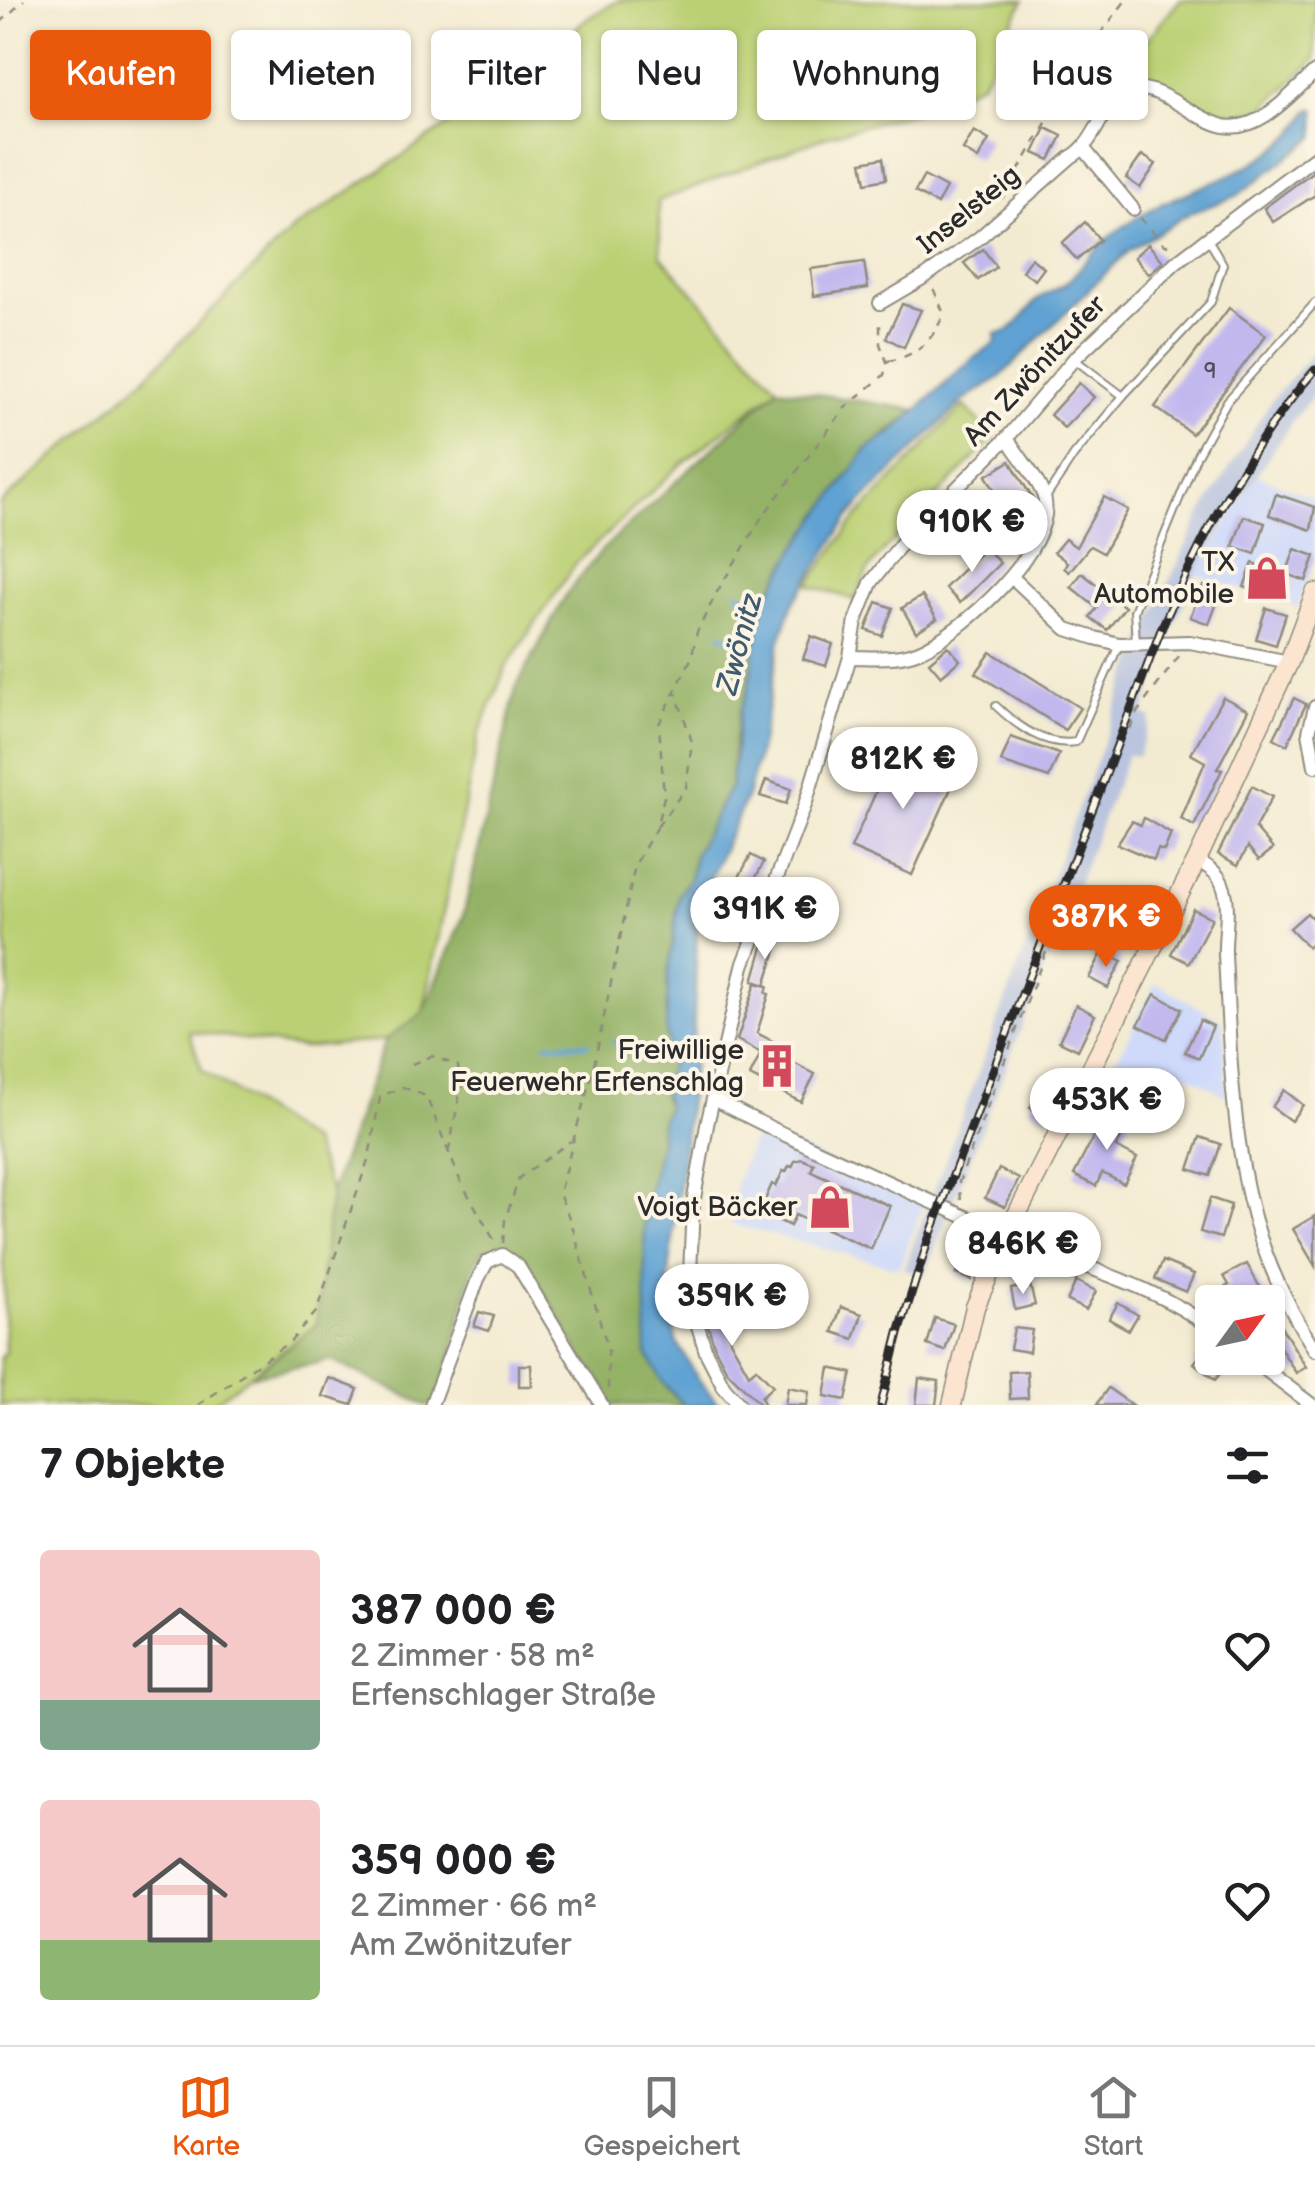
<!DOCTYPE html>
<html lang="de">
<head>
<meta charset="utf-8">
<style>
  :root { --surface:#fff; --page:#f2f2f2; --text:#202124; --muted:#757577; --line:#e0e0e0; --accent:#ea580c }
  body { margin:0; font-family:"Balsamiq Sans",sans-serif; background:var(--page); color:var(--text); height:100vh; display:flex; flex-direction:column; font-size:38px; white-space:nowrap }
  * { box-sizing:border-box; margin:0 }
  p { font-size:32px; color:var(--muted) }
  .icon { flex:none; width:55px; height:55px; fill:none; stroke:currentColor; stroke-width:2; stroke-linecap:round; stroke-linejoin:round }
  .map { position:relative; height:1405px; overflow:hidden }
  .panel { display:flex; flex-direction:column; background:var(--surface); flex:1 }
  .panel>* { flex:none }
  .hud { position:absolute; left:30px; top:30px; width:1255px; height:90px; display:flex; gap:20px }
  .needle { width:65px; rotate:57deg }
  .controls { position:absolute; left:1195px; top:1285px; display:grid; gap:20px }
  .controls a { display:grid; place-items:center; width:90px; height:90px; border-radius:10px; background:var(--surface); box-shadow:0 2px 8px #0004; font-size:50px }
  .price { position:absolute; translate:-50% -85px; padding:0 22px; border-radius:35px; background:#fff; color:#222; font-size:32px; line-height:65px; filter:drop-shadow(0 2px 5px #0008) }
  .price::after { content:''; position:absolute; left:50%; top:60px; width:30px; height:22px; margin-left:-15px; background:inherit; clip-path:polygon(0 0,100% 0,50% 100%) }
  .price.active { background:var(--accent); color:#fff }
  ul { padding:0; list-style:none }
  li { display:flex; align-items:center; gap:30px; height:250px; padding:0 40px }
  li span { display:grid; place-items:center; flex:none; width:280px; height:200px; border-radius:10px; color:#555 }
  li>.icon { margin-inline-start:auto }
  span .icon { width:120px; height:120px; fill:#fffc; stroke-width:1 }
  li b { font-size:42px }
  h2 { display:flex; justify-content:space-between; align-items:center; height:120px; padding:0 40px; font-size:42px }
  .tag { padding:0 35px; border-radius:10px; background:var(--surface); box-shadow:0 2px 8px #0004; font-size:35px; line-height:90px }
  .tag.active { background:var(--accent); color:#fff }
  .tabs { display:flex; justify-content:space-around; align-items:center; height:140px; border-top:2px solid var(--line); background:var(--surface); font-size:28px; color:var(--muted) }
  .tabs a { display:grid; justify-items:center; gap:5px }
  .tabs .active { color:var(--accent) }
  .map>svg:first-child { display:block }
  .built { fill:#cfdafa }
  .industrial { fill:#bac4de }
  .green { fill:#bbd074; stroke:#737e50; stroke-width:2.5 }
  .forest { fill:#94b266; stroke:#606e48; stroke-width:2.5 }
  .water { fill:#5ea2d3; stroke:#44667f; stroke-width:2.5 }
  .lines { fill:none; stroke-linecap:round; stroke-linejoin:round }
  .stream { stroke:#5ea2d3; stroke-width:5 }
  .building { fill:#c2b8ee }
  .service-casing { stroke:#8f8b7e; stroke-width:10 }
  .minor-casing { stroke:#8f8b7e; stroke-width:16 }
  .secondary-casing { stroke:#8f8b7e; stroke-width:21 }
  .path { stroke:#8f8b7e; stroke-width:2.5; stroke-dasharray:8 8; stroke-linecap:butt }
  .service { stroke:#fff; stroke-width:6 }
  .minor { stroke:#fff; stroke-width:12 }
  .secondary { stroke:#fce5d0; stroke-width:18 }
  .rail-casing { stroke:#2b2b2b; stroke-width:9 }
  .rail { stroke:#fcf5e5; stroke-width:5; stroke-dasharray:15; stroke-linecap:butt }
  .labels { text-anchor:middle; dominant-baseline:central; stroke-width:8; stroke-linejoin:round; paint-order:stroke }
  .number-label { font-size:22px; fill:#514e5c }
  .street-label { font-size:28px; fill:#2b2b2b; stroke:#fcf5e5 }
  .poi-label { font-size:28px; fill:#2b2b2b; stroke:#fcf5e5; text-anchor:end }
  .water-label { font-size:30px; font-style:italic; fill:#3f5b6e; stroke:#fcf5e5 }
</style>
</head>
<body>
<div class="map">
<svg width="1315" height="1405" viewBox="0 0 1315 1405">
  <rect width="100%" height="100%" fill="#fcf5e5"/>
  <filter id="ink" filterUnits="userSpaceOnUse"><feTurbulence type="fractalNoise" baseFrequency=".01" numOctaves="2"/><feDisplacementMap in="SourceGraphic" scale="20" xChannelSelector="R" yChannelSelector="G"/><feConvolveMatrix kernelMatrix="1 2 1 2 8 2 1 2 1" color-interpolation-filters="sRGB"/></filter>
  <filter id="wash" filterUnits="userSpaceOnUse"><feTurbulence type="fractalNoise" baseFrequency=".0048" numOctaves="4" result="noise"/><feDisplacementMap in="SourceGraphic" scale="40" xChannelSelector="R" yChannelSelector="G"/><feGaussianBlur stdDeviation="2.25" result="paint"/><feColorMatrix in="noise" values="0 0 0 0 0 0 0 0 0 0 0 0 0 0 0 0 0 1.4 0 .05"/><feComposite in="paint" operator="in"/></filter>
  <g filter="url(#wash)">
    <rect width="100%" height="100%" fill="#f3ebd1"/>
    <g class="built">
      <polygon points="1257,475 1315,499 1315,557 1299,608 1196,574"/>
      <polygon points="1156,983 1223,1021 1227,1097 1181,1070 1156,1119 1101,1089"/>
      <polygon points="758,1129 924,1204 899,1268 731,1224 736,1181"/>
    </g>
    <polygon class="industrial" points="1315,350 1315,394 1295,417 1225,523 1196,574 1174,626 1143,714 1152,718 1137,757 1128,754 925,1275 904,1269 1143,637 1202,512 1272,400"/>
    <g class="green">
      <polygon points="619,0 1024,0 982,82 933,107 830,135 658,201 661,256 778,388 678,467 576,563 506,667 479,734 423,1014 385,1040 303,1048 189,1031 202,1070 312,1143 331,1192 316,1325 211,1405 0,1405 0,1357 5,1353 0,1010 9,993 0,832 0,504 145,378 292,230 542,62 581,23"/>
      <polygon points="1180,0 1315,0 1315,60 1262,109 1240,114 1212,114 1123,68"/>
      <polygon points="964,405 994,438 886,548 868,570 855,600 808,585 857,517"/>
    </g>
    <polygon class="forest" points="778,388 918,410 867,449 762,612 748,690 740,711 734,744 731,785 694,856 691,876 679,896 668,975 666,1032 672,1062 663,1098 667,1107 660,1126 660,1141 648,1196 651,1213 644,1222 647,1354 666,1387 684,1405 609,1405 524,1257 504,1247 483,1251 472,1271 440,1405 426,1405 331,1360 251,1376 316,1325 331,1192 385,1040 423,1013 463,917 516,688 567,593 603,549"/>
    <path class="water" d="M1315,108V137L1237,196L1190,213L1128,251L1000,377L963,401L867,496L849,517L793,603L780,640L762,739L747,796L698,905L692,1076L666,1300L677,1342L697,1377L719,1405H684L663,1383L647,1354L644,1222L651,1212L648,1196L660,1141V1126L667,1107L662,1086L672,1061L666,1032L668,975L679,896L691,876L694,856L731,785L740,711L748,690L762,612L769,594L796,548L867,449L893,432L970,361L996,342V334C1015,333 1024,313 1036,301C1044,293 1059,290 1068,281C1083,267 1093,249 1110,236C1124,226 1140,215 1155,207C1202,184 1286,162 1308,111Z"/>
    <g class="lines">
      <g class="stream">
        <polyline points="738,593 767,607"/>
        <polyline points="722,635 762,650"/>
        <polyline points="614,1042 679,1062"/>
        <polyline points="548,1044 588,1044"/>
      </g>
    </g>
    <g id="blocks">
      <g class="building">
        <polygon points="1046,128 1062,136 1050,160 1034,153"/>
        <polygon points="974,131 989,140 978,159 963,150"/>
        <polygon points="1142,155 1156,164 1140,188 1126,178"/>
        <polygon points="883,158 886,179 866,183 862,162"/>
        <polygon points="1315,170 1315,195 1273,222 1264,208"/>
        <polygon points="924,176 946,188 937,204 915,192"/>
        <polygon points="1085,222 1100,240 1077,260 1062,243"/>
        <polygon points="1148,244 1163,261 1149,274 1134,257"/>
        <polygon points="983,249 996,267 978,280 964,263"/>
        <polygon points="1031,258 1044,268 1035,280 1022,271"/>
        <polygon points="864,262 868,288 814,296 811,269"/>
        <polygon points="902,304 921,310 904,347 886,338"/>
        <polygon points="1229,308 1266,335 1192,434 1155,407"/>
        <polygon points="1079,383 1094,397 1064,428 1050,415"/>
        <polygon points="1010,461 1034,501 1034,507 1014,520 986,476"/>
        <polygon points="1276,494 1315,507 1311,530 1269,515"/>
        <polygon points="1104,497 1128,510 1103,553 1090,546 1069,572 1064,568 1067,562 1054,552 1065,539 1076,547"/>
        <polygon points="1244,516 1265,523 1255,554 1233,546"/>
        <polygon points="985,548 1000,563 960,603 945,588"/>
        <polygon points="1295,549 1315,556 1306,581 1286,574"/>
        <polygon points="1253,563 1287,575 1278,599 1244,587"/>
        <polygon points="1082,573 1125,607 1107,630 1090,617 1097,608 1071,587"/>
        <polygon points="1203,586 1221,593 1209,624 1190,617"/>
        <polygon points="922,596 937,619 916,632 902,608"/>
        <polygon points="877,602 893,608 882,636 866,630"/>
        <polygon points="1266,608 1286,614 1276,645 1256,639"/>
        <polygon points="811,636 833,644 826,666 803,659"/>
        <polygon points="948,646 960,660 941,676 929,662"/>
        <polygon points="991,652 1080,708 1065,730 976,673"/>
        <polygon points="1223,697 1248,710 1217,769 1222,770 1194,826 1181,819 1205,762 1191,754"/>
        <polygon points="1294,698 1306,704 1287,745 1274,738"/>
        <polygon points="1011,737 1059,754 1049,778 1001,762"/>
        <polygon points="895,749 956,777 912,875 851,848"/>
        <polygon points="766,780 791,789 786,804 760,796"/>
        <polygon points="1252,786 1272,797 1255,828 1273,849 1259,860 1248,847 1238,865 1218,854"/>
        <polygon points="1144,818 1171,834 1164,851 1158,849 1154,860 1117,844 1132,821 1141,825"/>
        <polygon points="751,855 764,862 752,884 739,877"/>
        <polygon points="1193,909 1212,918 1189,963 1171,954"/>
        <polygon points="1307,913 1315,921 1315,940 1308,947 1290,928"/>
        <polygon points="765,940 778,944 765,985 753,981"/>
        <polygon points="1103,951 1122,961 1108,988 1089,978"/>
        <polygon points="756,983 768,986 766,993 769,994 757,1033 788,1049 784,1058 815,1074 801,1102 750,1076 761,1053 737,1040"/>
        <polygon points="1155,994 1182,1009 1166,1039 1138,1025"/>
        <polygon points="1076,1005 1095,1015 1078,1050 1059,1041"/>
        <polygon points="1200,1020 1213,1026 1199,1058 1185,1052"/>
        <polygon points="1044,1081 1060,1089 1046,1116 1030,1108"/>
        <polygon points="1284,1090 1303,1105 1291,1121 1272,1107"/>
        <polygon points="1107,1110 1129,1122 1116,1147 1137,1158 1124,1184 1102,1173 1096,1186 1074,1175"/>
        <polygon points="1200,1137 1221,1144 1210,1176 1189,1169"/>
        <polygon points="802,1159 814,1164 811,1171 890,1206 871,1249 795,1215 790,1226 767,1215 772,1205 764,1202 772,1184 776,1186 783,1171 786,1172 789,1166 792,1167 795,1161"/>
        <polygon points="999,1169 1019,1179 1005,1207 985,1198"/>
        <polygon points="1210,1198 1231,1205 1221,1238 1200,1232"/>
        <polygon points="1315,1216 1315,1266 1293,1229"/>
        <polygon points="971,1239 986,1246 971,1280 956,1274"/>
        <polygon points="1163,1261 1194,1274 1186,1292 1155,1279"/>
        <polygon points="1247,1264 1268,1302 1226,1302 1220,1290 1229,1285 1224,1276"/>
        <polygon points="1076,1281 1096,1291 1086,1310 1067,1301"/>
        <polygon points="1030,1285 1035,1305 1015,1310 1011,1289"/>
        <polygon points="725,1294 730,1340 749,1374 756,1368 773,1386 761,1397 764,1403 761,1405 727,1371 715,1348 707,1322 704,1295"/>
        <polygon points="1118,1303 1138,1315 1129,1330 1109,1319"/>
        <polygon points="1268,1305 1306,1367 1296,1373 1268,1328"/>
        <polygon points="841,1307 862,1314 854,1339 833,1332"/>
        <polygon points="479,1312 494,1316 489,1331 474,1326"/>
        <polygon points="935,1318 954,1324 945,1351 927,1345"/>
        <polygon points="1014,1328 1032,1330 1029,1352 1010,1349"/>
        <polygon points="1212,1340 1212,1358 1233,1358 1215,1380 1194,1363"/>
        <polygon points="519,1365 531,1365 532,1386 519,1386"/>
        <polygon points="830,1368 852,1373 846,1400 825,1396"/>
        <polygon points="1027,1371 1028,1398 1010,1399 1009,1372"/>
        <polygon points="329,1378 358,1389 352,1405 322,1396"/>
        <polygon points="919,1378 939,1381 936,1405 916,1405"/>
        <polygon points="788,1387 809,1391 807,1405 785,1405"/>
        <polygon points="1108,1388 1132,1405 1096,1405"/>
      </g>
    </g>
  </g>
  <g filter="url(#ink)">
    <use href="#blocks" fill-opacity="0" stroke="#8f8b7e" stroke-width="2.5"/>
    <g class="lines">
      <g class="service-casing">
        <g id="service">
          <polyline points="1074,359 1123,396"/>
          <polyline points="1045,499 1074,455 1123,396 1211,302 1223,264 1208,239"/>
          <polyline points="1136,642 1134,611 1197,455 1227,401 1315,303"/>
          <path d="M996,706C1017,726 1045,747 1076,742L1119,645"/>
        </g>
      </g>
      <g class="minor-casing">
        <g id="minor">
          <polyline points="1085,150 1133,209"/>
          <path d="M880,303L926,276L979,238L1071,157C1099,142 1104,94 1131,89C1145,87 1156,92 1168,98C1185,107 1206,122 1224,126C1259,133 1292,93 1315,72"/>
          <polyline points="1013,578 1067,629 1095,638 1119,644 1190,642 1289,662"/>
          <path d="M850,657C873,657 897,660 919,651C959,635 1059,547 1044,497C1038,478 1018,456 1007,438"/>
          <polyline points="1315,707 1309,732 1315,766"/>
          <path d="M1197,860C1208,867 1219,873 1223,886C1231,905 1224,934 1225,954C1229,1034 1231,1119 1249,1197C1261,1251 1285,1304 1315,1350"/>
          <path d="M714,1099C808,1149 908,1190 1005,1235C1074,1266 1151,1282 1212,1329"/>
          <polyline points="1250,1358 1312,1405"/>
          <polyline points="431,1405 478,1279 487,1262 502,1255 518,1266 602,1405"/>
          <polyline points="740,1405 724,1387 706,1352 689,1297 693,1204 707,1125 743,966 805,805 850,657 856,621 871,583 901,544 1007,438 1074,359 1176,262 1315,157"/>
        </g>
      </g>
      <g class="secondary-casing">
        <polyline id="secondary" points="952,1405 975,1307 1006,1236 1197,860 1289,662 1315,593"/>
      </g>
      <g class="path">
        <polyline points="0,23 24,0"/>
        <polyline points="1002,199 1088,50 1126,0"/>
        <polyline points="1140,218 1165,245 1175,244"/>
        <path d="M888,361C919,355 931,342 944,314L933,288"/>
        <polyline points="1130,729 1135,715 1179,656"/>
        <polyline points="657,827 686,788 692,742 676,693"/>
        <polyline points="412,1064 432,1056 458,1066 461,1087 449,1150"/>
        <polyline points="961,1200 959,1182 1067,896"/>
        <polyline points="1033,1234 1047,1231 1084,1235"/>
        <polyline points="503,1243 505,1220 519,1178 571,1141"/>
        <polyline points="608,1389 608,1349 572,1225 559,1193 594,1065 635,865 656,828 664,797 659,724 691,659 697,632 717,592 762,517 845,408 884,375 887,362 880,344 880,318"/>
        <polyline points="198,1405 291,1341 316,1312 369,1157 380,1097 402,1087 426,1096 460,1180 494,1240"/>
      </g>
      <use href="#service" class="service"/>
      <use href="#minor" class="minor"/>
      <use href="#secondary" class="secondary"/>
      <g class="rail-casing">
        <path id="rail" d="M881,1405L899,1333L928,1241L1162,627C1203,535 1248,447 1315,370"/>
      </g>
      <use href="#rail" class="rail"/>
    </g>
  </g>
  <defs>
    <g id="shop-bare" transform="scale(3.45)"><path d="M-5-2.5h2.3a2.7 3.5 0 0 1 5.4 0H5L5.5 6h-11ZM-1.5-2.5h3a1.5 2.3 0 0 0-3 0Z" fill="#d1495b" stroke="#fcf5e5" stroke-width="2.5" paint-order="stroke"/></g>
    <g id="building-bare" transform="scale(3.45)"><path d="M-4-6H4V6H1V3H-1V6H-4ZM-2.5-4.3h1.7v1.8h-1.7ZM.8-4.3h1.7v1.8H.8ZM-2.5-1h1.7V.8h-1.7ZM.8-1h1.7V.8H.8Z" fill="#d1495b" stroke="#fcf5e5" stroke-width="2.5" paint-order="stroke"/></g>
  </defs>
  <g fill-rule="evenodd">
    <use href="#shop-bare" x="1267" y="578"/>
    <use href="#building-bare" x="777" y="1066"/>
    <use href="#shop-bare" x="830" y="1207"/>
  </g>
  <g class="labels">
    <g class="number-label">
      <text x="1210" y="371">9</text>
    </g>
    <g class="street-label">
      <text transform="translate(969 210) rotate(-39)">Inselsteig</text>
      <text transform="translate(1035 371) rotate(-47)">Am Zwönitzufer</text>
    </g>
    <g class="poi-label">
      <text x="1234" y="562">TX<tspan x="1234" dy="32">Automobile</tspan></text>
      <text x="744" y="1050">Freiwillige<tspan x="744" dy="32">Feuerwehr Erfenschlag</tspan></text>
      <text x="797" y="1207">Voigt Bäcker</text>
    </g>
    <g class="water-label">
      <text transform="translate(740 644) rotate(-75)">Zwönitz</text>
    </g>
  </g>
</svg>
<div class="controls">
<a><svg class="needle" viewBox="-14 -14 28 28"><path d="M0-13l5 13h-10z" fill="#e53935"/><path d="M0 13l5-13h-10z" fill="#757577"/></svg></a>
</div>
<b class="price" style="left:972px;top:575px">910K €</b>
<b class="price" style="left:903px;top:812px">812K €</b>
<b class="price" style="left:765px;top:962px">391K €</b>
<b class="price active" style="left:1106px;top:970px">387K €</b>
<b class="price" style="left:1107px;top:1153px">453K €</b>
<b class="price" style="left:1023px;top:1297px">846K €</b>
<b class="price" style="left:732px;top:1349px">359K €</b>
<div class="hud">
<a class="tag active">Kaufen</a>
<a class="tag">Mieten</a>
<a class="tag">Filter</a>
<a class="tag">Neu</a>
<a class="tag">Wohnung</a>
<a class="tag">Haus</a>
</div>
</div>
<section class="panel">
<h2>7 Objekte<svg class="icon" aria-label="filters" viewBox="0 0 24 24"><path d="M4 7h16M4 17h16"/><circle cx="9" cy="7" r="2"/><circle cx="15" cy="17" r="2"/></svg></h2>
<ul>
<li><span style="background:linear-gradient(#f6c9c9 75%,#7fa58c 0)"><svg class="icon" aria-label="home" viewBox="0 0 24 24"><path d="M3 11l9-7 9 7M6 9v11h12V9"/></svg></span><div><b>387 000 €</b><p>2 Zimmer · 58 m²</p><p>Erfenschlager Straße</p></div><svg class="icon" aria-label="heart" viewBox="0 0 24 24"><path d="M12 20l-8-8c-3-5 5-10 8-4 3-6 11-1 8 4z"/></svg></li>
<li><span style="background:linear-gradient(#f6c9c9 70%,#8fb573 0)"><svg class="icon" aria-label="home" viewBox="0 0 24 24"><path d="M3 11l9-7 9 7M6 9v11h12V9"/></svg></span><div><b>359 000 €</b><p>2 Zimmer · 66 m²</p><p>Am Zwönitzufer</p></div><svg class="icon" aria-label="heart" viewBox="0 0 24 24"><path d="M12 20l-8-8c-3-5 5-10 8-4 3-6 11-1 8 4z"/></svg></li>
</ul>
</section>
<nav class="tabs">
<a class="active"><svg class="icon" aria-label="map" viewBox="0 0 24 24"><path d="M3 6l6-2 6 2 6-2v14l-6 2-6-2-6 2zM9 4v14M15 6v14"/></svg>Karte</a>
<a><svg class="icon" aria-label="saved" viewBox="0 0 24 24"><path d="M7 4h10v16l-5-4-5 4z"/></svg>Gespeichert</a>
<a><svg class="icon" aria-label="home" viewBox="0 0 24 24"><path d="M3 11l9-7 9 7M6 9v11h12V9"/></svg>Start</a>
</nav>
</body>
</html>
